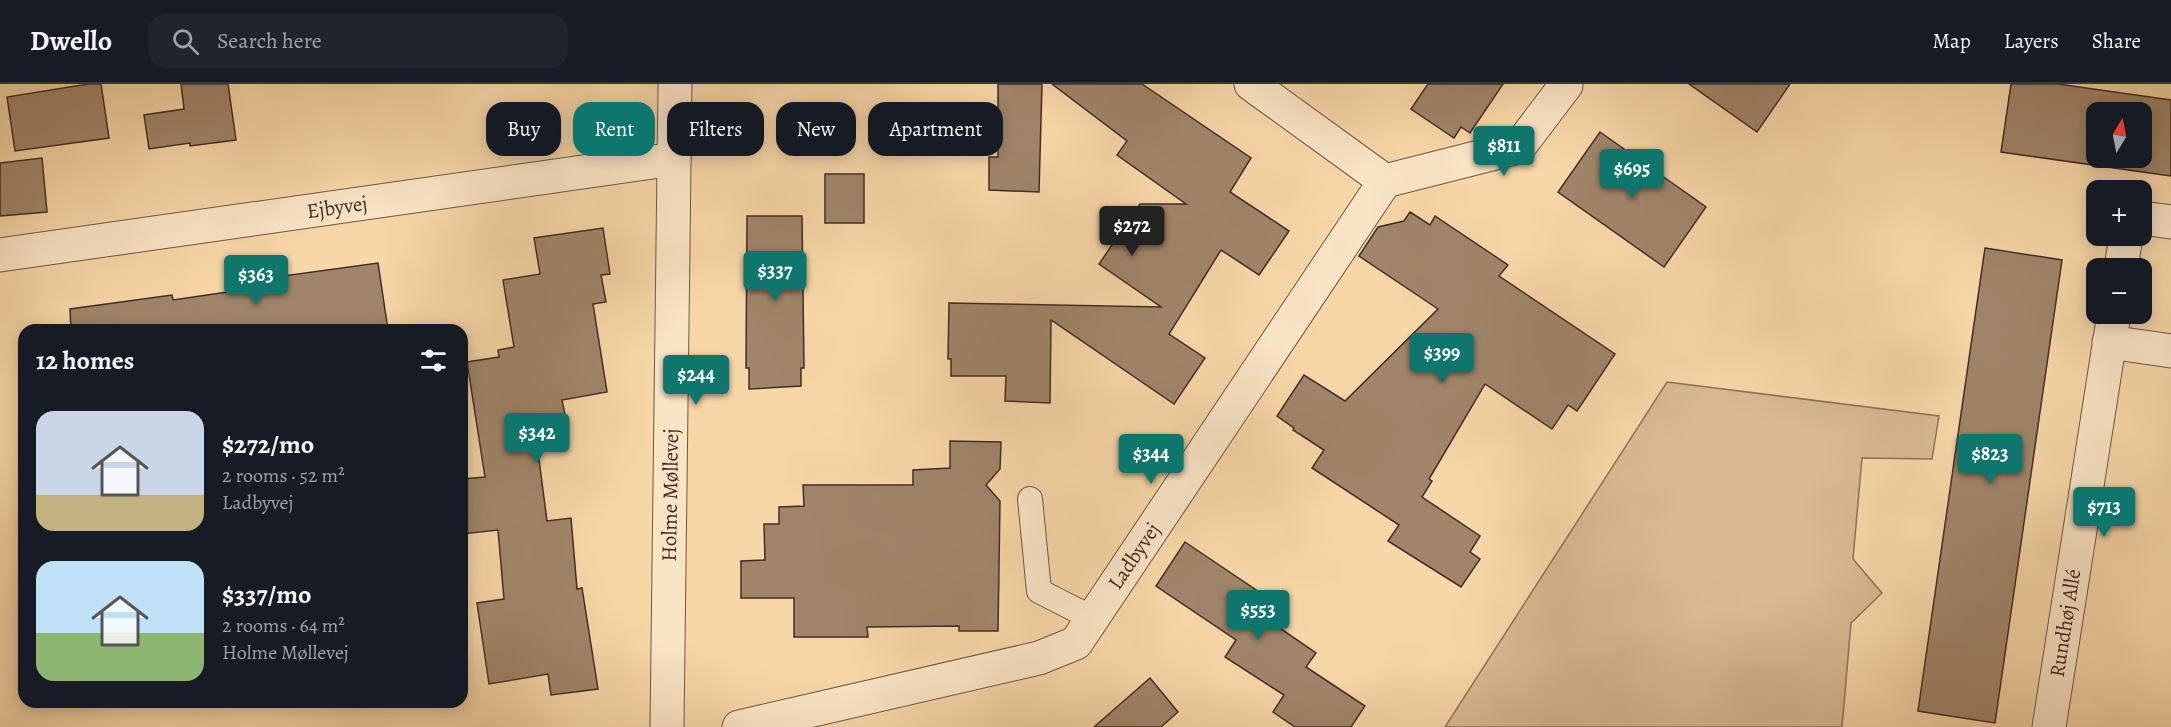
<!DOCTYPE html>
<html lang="en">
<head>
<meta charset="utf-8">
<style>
  :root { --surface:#171b24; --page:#20242c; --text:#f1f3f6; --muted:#9ea1a6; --line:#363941; --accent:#0f766e }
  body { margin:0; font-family:Alegreya,serif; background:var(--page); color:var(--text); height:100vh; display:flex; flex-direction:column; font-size:22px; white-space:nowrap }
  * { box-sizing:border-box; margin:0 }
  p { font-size:20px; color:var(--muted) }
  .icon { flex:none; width:33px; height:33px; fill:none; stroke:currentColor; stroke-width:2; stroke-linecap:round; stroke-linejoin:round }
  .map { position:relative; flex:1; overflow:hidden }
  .side { position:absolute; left:18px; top:240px; width:450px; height:384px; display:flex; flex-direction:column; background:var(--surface); border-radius:18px; box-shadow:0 3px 15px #0003 }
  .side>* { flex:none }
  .hud { position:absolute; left:486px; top:18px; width:570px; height:54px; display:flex; gap:12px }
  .needle { width:39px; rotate:10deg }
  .buttons { position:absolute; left:2086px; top:18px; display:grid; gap:12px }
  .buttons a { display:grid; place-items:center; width:66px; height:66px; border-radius:12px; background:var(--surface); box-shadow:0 3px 15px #0003; font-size:30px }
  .price { position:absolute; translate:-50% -51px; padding:0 14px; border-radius:6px; background:var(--accent); color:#fff; font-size:20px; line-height:39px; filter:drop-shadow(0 2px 3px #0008) }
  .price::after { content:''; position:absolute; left:50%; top:36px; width:18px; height:14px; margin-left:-9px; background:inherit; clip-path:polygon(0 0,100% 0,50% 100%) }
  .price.active { background:#222; color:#fff }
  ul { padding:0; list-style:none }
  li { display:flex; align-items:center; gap:18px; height:150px; padding:0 18px }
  li span { display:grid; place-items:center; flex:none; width:168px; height:120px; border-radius:18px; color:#555 }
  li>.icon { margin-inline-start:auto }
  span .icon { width:72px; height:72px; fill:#fffc; stroke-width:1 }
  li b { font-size:26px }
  h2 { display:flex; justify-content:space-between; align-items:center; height:72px; padding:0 18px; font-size:26px }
  .pill { padding:0 21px; border-radius:18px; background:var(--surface); box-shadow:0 3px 15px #0003; font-size:21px; line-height:54px }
  .pill.active { background:var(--accent); color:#fff }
  header { display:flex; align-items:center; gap:36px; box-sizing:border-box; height:84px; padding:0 30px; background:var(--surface); border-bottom:2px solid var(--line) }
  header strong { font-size:28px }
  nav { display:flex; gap:33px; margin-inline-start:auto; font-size:21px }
  .search { width:420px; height:54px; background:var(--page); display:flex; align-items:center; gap:15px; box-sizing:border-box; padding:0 21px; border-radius:18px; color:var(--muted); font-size:22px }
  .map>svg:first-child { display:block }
  .green { fill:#d8b992; stroke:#8c735c; stroke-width:1.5 }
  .building { fill:#a0856a; stroke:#412d26; stroke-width:1.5; fill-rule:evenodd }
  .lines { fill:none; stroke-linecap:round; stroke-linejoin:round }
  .lane-casing { stroke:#6e5746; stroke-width:26 }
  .street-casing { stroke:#6e5746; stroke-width:35 }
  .lane { stroke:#fae4c6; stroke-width:24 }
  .street { stroke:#fae4c6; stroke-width:33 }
  .labels { text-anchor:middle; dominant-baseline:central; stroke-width:6; stroke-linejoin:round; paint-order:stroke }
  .street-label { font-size:21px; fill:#412d26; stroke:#fae4c6 }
</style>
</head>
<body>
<header>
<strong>Dwello</strong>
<div class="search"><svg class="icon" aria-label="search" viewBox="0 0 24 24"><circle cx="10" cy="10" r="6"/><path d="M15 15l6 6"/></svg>Search here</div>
<nav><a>Map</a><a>Layers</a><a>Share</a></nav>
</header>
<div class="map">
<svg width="2171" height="643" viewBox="0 0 2171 643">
  <rect width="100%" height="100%" fill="#f7d6a8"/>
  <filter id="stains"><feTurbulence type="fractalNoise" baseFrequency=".00333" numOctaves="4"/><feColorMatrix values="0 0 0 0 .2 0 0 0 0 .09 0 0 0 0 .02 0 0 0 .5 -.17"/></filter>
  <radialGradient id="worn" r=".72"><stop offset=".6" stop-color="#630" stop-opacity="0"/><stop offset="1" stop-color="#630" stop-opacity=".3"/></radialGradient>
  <polygon class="green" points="1667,298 1939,332 1932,375 1862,374 1853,475 1882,509 1851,539 1842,643 1445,643"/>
  <g class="building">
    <polygon points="88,0 101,0 109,54 15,67 7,13"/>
    <polygon points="181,0 228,0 236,56 190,62 190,59 149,65 144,31 184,25"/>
    <polygon points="998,0 1042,0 1039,108 989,106 989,73 998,73"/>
    <polygon points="1052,0 1142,0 1251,74 1230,108 1289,147 1259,191 1221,166 1169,250 1205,274 1174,320 1051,236 1050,319 1005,317 1006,292 951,292 951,275 948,275 949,219 1161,223 1099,180 1140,120 1186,120 1117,71 1127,57"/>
    <polygon points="1428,0 1503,0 1470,49 1461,43 1454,54 1411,25"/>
    <polygon points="1689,0 1790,0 1757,48"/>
    <path d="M2011,0H2058L2171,16V92L2001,68ZM2097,28H2142V74H2097Z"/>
    <polygon points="1600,48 1706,123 1664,183 1558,108"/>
    <polygon points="42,74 47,128 0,132 0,79"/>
    <rect x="825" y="90" width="39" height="49"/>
    <polygon points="1410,128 1430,141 1435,132 1508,181 1499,192 1615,270 1577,327 1568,321 1552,345 1485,300 1429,395 1432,397 1422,413 1480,452 1470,468 1480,475 1461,503 1388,457 1399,441 1312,384 1324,366 1293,346 1294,344 1277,332 1304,291 1345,317 1438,225 1359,172 1378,143 1404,137"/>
    <polygon points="747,132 802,132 804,284 801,284 801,302 749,305 749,284 746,284"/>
    <polygon points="603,144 610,190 601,191 606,218 593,220 607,308 562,316 565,331 534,337 547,437 571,434 577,505 582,504 598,605 551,611 548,590 489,600 477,519 504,515 498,446 462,450 462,395 485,393 467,278 499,273 498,266 514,263 503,196 540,190 534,154"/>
    <polygon points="1985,164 2062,176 1995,639 1918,627"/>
    <polygon points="378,179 388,246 71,246 70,225 172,211 173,216 241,206 240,198"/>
    <polygon points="950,357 1001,358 1000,385 986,401 1000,417 998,547 959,547 959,542 867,543 868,553 794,553 794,514 741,514 741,477 765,476 764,440 779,440 779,423 804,422 803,401 913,401 913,386 950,384"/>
    <polygon points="1185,458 1268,514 1258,529 1316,569 1306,583 1365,622 1351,643 1295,643 1273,628 1284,611 1225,573 1236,556 1156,502"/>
    <polygon points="1150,594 1178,628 1161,643 1094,643"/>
  </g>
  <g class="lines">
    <g class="lane-casing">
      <polyline id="lane" points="1030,415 1039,507 1092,534"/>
    </g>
    <g class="street-casing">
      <g id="street">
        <polyline points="1385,97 1519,63 1566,1"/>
        <polyline points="2142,134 2171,138"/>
        <polyline points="0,171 674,75"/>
        <polyline points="2121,184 2126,152"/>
        <polyline points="2109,258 2171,267"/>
        <polyline points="667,643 675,0"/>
        <polyline points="739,643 1039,574 1076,559 1385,97 1251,0"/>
        <polyline points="2049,643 2114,230"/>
      </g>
    </g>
    <use href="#lane" class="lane"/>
    <use href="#street" class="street"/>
  </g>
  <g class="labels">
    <g class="street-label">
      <text transform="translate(337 123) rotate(-8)">Ejbyvej</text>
      <text transform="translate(670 411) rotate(-89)">Holme Møllevej</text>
      <text transform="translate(1134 472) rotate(-56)">Ladbyvej</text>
      <text transform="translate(2065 539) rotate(-81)">Rundhøj Allé</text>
    </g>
  </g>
  <rect width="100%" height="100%" filter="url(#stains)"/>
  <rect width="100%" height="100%" fill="url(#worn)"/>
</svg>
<div class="buttons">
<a><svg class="needle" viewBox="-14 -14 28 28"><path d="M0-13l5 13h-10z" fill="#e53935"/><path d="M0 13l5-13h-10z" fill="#9ea1a6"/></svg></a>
<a>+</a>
<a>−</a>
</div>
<b class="price" style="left:1504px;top:93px">$811</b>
<b class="price" style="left:1632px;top:116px">$695</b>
<b class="price active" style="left:1132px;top:173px">$272</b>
<b class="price" style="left:775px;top:218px">$337</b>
<b class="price" style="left:256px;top:222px">$363</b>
<b class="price" style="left:1442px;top:300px">$399</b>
<b class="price" style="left:696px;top:322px">$244</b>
<b class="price" style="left:537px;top:380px">$342</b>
<b class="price" style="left:1151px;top:401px">$344</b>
<b class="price" style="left:1990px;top:401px">$823</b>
<b class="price" style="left:2104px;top:454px">$713</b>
<b class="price" style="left:1258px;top:557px">$553</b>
<div class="hud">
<a class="pill">Buy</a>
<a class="pill active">Rent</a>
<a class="pill">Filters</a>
<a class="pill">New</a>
<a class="pill">Apartment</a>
</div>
<section class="side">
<h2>12 homes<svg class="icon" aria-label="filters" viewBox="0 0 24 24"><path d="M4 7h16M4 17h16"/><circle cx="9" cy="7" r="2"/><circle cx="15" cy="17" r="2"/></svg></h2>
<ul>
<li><span style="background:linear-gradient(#c9d6e8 70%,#c2b280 0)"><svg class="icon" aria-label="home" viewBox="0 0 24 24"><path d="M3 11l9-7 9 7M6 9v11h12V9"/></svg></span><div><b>$272/mo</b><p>2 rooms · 52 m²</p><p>Ladbyvej</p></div></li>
<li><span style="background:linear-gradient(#bfe0f5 60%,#8fb573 0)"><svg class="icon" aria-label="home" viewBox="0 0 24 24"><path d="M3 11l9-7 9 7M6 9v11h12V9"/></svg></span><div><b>$337/mo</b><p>2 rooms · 64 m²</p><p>Holme Møllevej</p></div></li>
</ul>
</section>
</div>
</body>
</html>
